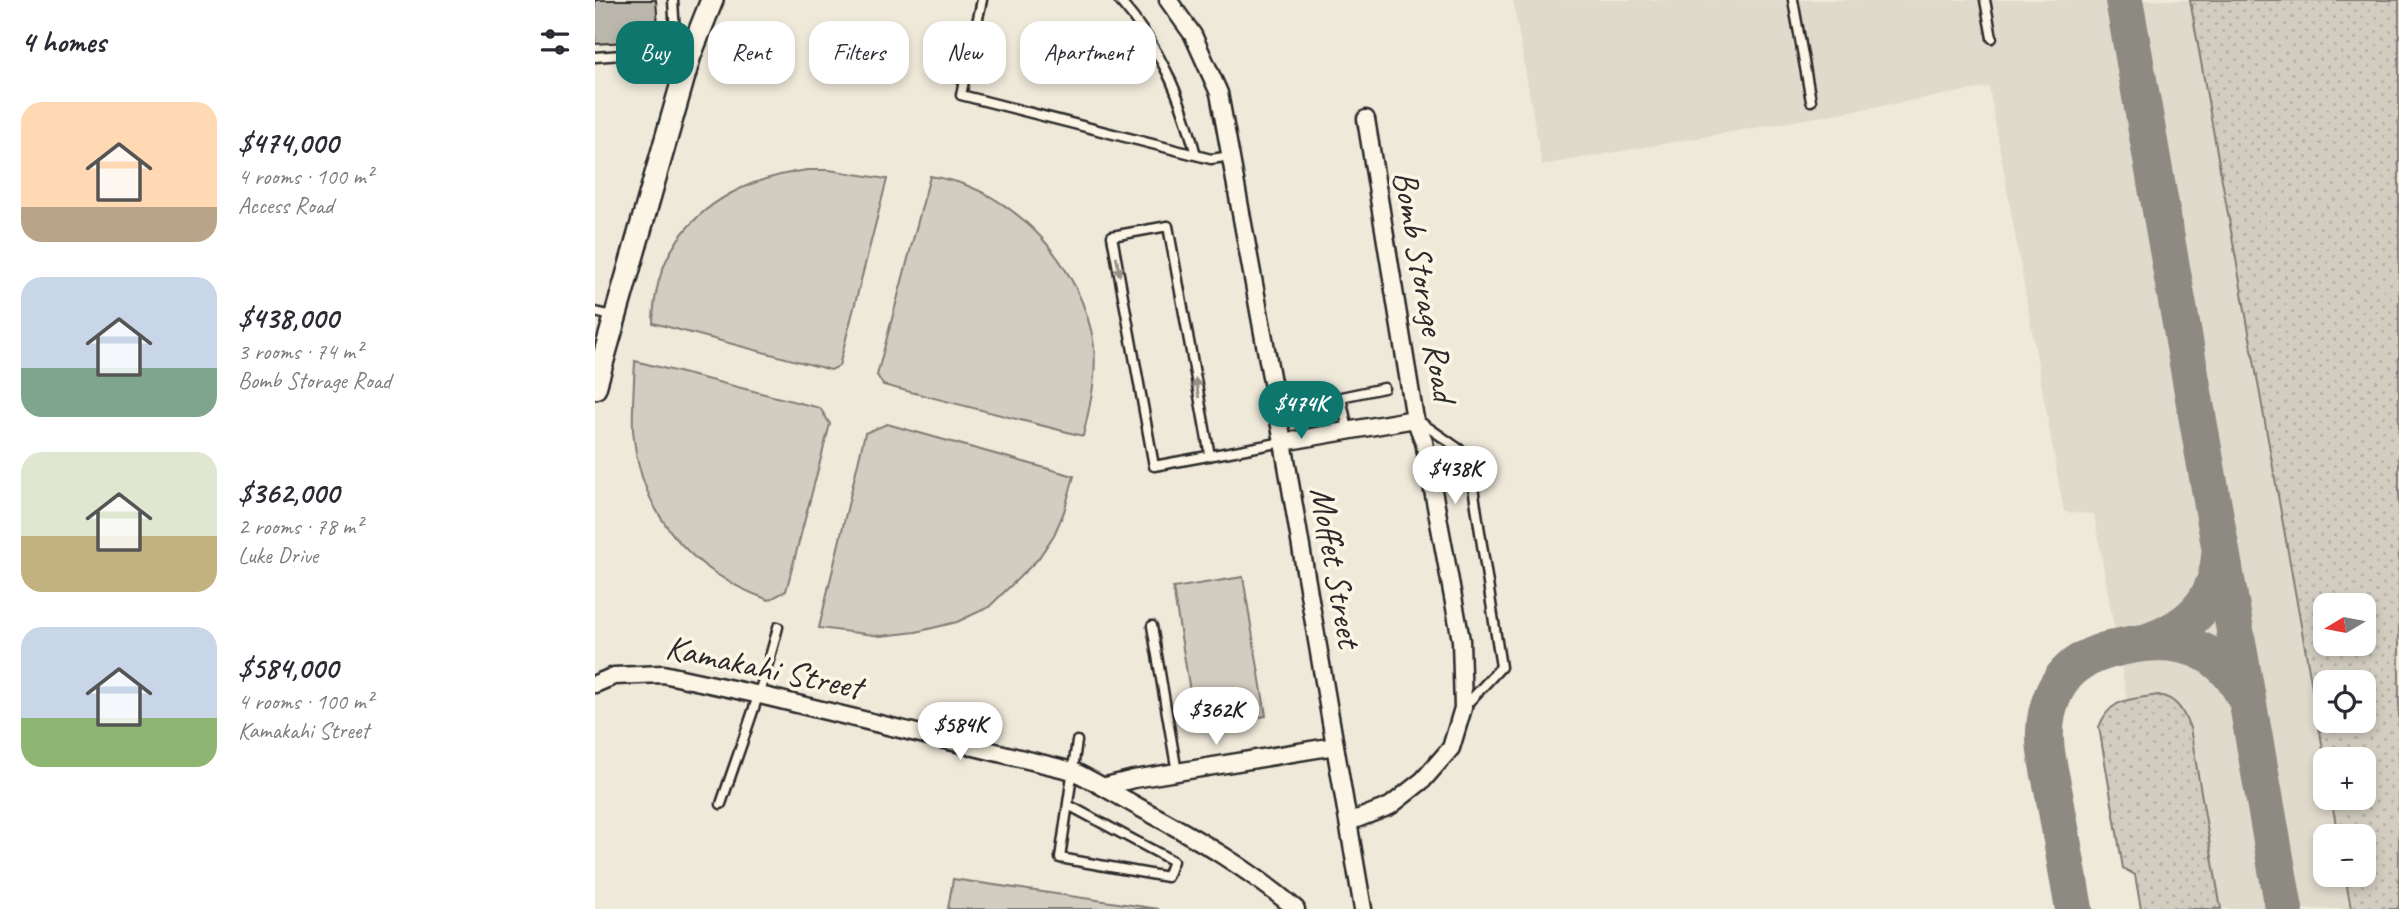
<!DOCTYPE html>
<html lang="en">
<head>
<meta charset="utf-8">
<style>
  :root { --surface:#fff; --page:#f2f2f3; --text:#2b2b33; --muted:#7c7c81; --accent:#0f766e }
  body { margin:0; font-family:Caveat,sans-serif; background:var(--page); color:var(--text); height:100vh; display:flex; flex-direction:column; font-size:26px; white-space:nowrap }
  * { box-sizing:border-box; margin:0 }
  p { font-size:23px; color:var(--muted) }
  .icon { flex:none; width:38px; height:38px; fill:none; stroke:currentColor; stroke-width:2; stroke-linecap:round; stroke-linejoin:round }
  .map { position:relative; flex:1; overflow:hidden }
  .details { display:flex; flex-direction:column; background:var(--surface); width:595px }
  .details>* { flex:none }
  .top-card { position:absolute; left:21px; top:21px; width:665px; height:63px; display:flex; gap:14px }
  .needle { width:46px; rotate:260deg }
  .controls { position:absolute; left:1718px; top:593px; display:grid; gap:14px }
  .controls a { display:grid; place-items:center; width:63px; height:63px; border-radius:14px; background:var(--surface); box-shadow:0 4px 10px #0003; font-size:35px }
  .price { position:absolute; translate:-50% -60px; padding:0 16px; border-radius:24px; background:#fff; color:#222; font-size:23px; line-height:46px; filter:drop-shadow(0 2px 4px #0008) }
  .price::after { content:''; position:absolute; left:50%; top:42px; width:21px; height:16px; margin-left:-10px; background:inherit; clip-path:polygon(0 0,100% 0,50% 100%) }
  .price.current { background:var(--accent); color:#fff }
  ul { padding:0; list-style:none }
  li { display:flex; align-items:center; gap:21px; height:175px; padding:0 21px }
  li span { display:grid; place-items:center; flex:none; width:196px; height:140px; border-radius:21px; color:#555 }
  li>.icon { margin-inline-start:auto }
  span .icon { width:84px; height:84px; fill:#fffc; stroke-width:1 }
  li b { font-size:30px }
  h2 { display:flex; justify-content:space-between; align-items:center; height:84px; padding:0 21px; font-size:30px }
  .pill { padding:0 24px; border-radius:21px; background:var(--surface); box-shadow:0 4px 10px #0003; font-size:24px; line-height:63px }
  .pill.current { background:var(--accent); color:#fff }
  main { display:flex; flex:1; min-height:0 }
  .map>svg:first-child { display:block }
  .built { fill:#e0dacc; fill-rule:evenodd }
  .grass { fill:url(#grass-dots); stroke:#7e7c76; stroke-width:2; fill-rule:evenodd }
  .pitch { fill:#d2cdc0; stroke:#7e7c76; stroke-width:2 }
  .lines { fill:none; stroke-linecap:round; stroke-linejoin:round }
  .taxiway { stroke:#8d8a82; stroke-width:38 }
  .building { fill:#bcb7ac; stroke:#2b2b2b; stroke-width:2 }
  .service-casing { stroke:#2b2b2b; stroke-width:13 }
  .minor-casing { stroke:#2b2b2b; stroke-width:21 }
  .tertiary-casing { stroke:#2b2b2b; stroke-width:26 }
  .service { stroke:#fcf5e5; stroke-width:8 }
  .minor { stroke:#fcf5e5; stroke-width:16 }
  .tertiary { stroke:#fcf5e5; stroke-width:21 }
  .oneway { fill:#949088 }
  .labels { text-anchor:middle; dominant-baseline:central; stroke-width:7; stroke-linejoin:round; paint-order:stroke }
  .street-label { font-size:35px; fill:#2b2b2b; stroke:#fcf5e5 }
</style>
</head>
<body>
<main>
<section class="details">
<h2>4 homes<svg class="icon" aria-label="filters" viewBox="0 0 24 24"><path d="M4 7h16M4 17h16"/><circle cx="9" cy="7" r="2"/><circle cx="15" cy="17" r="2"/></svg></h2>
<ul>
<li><span style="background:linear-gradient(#ffd9b3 75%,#b9a48a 0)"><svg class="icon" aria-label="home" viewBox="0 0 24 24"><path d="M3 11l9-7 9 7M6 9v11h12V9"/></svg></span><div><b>$474,000</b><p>4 rooms · 100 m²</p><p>Access Road</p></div></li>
<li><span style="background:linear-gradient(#c9d6e8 65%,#7fa58c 0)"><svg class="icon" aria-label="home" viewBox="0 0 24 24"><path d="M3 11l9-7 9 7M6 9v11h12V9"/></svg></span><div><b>$438,000</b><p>3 rooms · 74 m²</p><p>Bomb Storage Road</p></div></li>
<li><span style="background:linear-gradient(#dfe7d0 60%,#c2b280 0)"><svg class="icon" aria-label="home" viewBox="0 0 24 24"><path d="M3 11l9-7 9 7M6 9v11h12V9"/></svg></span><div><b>$362,000</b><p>2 rooms · 78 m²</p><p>Luke Drive</p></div></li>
<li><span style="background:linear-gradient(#c9d6e8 65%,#8fb573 0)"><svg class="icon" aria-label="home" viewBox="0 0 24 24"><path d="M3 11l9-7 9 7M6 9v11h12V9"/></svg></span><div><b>$584,000</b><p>4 rooms · 100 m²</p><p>Kamakahi Street</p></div></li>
</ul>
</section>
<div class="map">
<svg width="1804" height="909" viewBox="0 0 1804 909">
  <defs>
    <pattern id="grass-dots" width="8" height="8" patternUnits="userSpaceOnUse" patternTransform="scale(1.75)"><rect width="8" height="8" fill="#d2cdc0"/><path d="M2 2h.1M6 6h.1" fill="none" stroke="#b4b0a5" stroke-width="1.8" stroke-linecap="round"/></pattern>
  </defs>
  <rect width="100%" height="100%" fill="#efe9da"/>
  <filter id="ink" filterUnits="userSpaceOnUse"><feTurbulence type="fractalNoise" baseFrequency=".0143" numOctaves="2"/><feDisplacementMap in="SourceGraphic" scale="14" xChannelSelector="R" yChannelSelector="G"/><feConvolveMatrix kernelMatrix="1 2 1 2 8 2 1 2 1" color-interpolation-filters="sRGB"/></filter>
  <g filter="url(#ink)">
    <path class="built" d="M918,0H1804V909H1569L1499,514L1469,512L1394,87L947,165ZM1731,606H1769V644H1731ZM1731,682H1769V721H1731ZM1731,760H1769V798H1731ZM1731,836H1769V875H1731Z"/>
    <g class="grass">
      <path d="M1595,0H1804V909H1756L1750,875H1769V836H1743L1736,798H1769V760H1731V766ZM1731,606H1769V644H1731ZM1731,682H1769V721H1731Z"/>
      <path d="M1563,695C1582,698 1588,711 1595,728L1626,909H1546L1540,875L1528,868L1504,727C1515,697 1536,700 1563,695Z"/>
    </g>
    <g class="pitch">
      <path d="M212,170H234L292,179L244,366L236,370L58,323C60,231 125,182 212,170Z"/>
      <path d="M335,176C413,187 478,255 496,330C505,365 496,402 488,436L288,385L282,375Z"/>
      <path d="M40,361L225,408L235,424L191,591L174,600C96,572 45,515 38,430C37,408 39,384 40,361Z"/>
      <polygon points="292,424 479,476 469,512 459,535 443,559 394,607 362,622 321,632 286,636 224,628 270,433"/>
      <polygon points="648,577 671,716 601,728 578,588"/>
      <polygon points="358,879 564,909 353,909"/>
    </g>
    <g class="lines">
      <g class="taxiway">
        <polyline points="1529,0 1689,909"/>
        <path d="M1553,642C1595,627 1621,603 1625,556"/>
        <path d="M1479,909C1472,871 1466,832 1459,794C1454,768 1446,740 1452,714C1462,668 1491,653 1535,645C1585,636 1627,648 1650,697"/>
      </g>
    </g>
    <polygon class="building" points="0,0 61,0 64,40 0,44"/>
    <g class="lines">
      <g class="service-casing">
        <g id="service">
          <polyline points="78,0 81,51"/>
          <polyline points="387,0 366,95 616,159 636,156"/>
          <path d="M524,0C566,48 585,94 601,155"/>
          <polyline points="1198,0 1216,101"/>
          <polyline points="1390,0 1397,38"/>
          <polyline points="0,57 81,51 95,55"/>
          <polyline points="0,312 17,316"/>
          <polyline points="824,421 873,455 906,667 870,706"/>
          <polyline points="753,430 746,397 789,388"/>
          <polyline points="615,456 573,226 517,236 559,466 688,442"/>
          <polyline points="557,626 582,772"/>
          <path d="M126,804C146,745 168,687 183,627"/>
          <polyline points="475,806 578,861 572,877 465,858 482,741"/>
        </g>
      </g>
      <g class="minor-casing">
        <g id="minor">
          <polyline points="573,0 598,35 624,93 688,442 768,909"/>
          <polyline points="688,442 820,419"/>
          <path d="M0,684L19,676L68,674L165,695L478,771C503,783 525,797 549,810C603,839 654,869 701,909"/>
          <polyline points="511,786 539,779 740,746"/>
          <polyline points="754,822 795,806 828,780 856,748 868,708 866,640 829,442 820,419 771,119"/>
        </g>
      </g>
      <g class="tertiary-casing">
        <polyline id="tertiary" points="0,388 95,55 117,0"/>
      </g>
      <use href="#service" class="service"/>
      <use href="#minor" class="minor"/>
      <use href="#tertiary" class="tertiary"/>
    </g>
    <defs><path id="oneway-solid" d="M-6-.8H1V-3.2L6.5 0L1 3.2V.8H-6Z" transform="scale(1.75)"/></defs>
    <g class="oneway">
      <use href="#oneway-solid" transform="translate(523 266) rotate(80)"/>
      <use href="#oneway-solid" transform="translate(602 388) rotate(-100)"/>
    </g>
  </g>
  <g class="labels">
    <g class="street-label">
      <text transform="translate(830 286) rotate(80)">Bomb Storage Road</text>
      <text transform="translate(741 567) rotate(80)">Moffet Street</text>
      <text transform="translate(169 667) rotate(12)">Kamakahi Street</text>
    </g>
  </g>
</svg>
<div class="controls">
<a><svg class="needle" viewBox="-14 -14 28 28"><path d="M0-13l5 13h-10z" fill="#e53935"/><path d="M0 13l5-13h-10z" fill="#7c7c81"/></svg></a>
<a><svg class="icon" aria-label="locate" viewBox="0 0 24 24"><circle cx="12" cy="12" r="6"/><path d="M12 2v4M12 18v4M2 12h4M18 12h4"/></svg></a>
<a>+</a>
<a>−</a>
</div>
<b class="price current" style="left:706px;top:441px">$474K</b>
<b class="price" style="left:860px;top:506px">$438K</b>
<b class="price" style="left:621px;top:747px">$362K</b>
<b class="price" style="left:365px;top:762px">$584K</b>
<div class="top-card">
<a class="pill current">Buy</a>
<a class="pill">Rent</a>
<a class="pill">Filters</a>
<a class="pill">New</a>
<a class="pill">Apartment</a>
</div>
</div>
</main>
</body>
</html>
